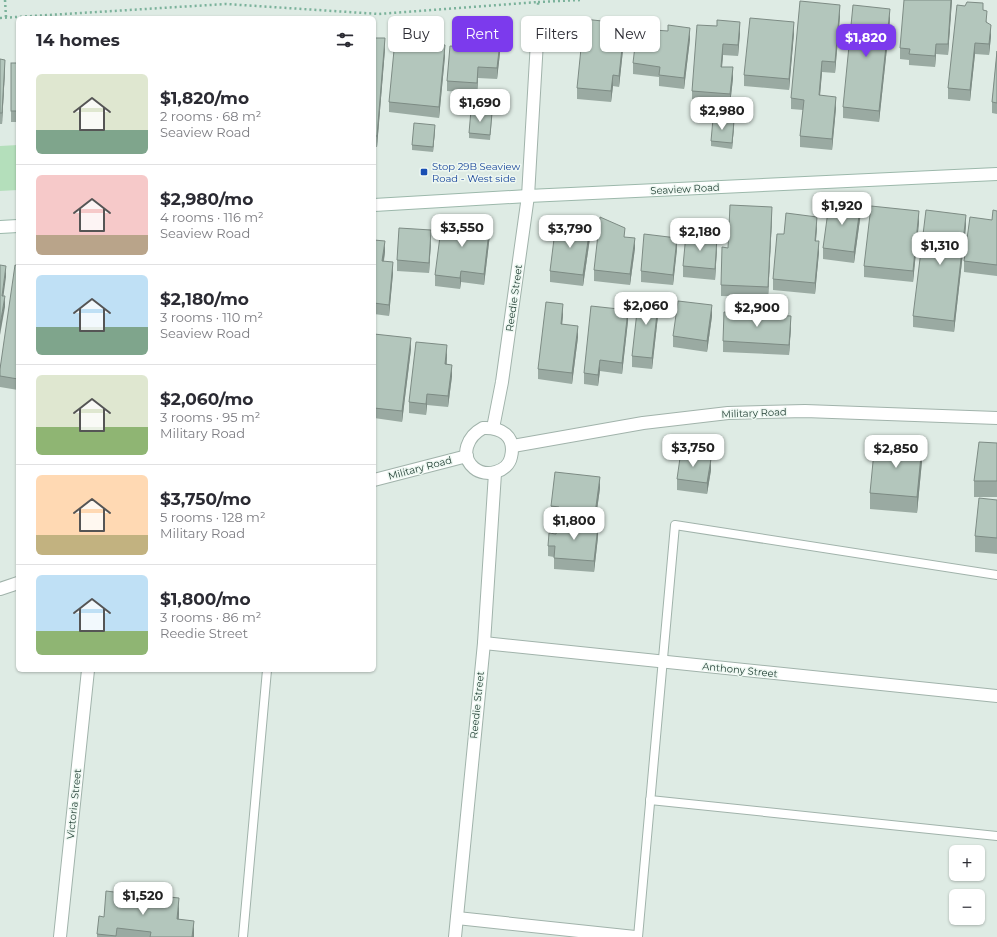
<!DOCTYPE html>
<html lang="en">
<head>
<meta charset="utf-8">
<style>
  :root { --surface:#fff; --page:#f2f2f3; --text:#2b2b33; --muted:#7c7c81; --line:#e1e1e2; --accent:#7c3aed }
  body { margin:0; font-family:Montserrat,sans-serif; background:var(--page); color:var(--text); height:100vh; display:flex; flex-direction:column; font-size:15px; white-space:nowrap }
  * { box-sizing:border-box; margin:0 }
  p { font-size:13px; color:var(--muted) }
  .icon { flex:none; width:22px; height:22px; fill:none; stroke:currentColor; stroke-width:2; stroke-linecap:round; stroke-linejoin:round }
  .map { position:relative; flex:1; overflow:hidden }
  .details { position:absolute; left:16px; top:16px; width:360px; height:656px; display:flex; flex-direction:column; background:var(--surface); border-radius:6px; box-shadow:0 1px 3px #0004 }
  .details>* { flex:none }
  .hud { position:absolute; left:388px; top:16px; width:380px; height:36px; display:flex; gap:8px }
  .controls { position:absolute; left:949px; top:845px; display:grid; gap:8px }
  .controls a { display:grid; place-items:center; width:36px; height:36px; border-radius:6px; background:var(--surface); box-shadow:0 1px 3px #0004; font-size:20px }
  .price { position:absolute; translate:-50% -34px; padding:0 9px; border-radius:8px; background:#fff; color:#222; font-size:13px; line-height:26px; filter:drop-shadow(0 1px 2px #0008) }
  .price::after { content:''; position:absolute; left:50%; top:24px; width:12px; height:9px; margin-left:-6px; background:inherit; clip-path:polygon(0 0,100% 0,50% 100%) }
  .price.on { background:var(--accent); color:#fff }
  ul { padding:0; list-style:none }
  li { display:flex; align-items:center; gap:12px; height:100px; padding:0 20px }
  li+li { border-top:1px solid var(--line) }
  li span { display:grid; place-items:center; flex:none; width:112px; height:80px; border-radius:6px; color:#555 }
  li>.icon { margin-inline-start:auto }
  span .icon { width:48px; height:48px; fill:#fffc; stroke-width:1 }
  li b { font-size:17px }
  h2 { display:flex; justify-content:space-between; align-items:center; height:48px; padding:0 20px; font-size:17px }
  .chip { padding:0 14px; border-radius:6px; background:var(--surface); box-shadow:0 1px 3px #0004; font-size:14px; line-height:36px }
  .chip.on { background:var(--accent); color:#fff }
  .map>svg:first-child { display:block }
  .green { fill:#b4dfbb }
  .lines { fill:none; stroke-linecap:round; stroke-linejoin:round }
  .service-casing { stroke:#a1b3ab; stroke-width:10 }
  .minor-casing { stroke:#a1b3ab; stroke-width:14 }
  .secondary-casing { stroke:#9cb8ab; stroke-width:14 }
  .path { stroke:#7bb29b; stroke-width:2.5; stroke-dasharray:2 3; stroke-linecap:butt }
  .service { stroke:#fff; stroke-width:8 }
  .minor { stroke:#fff; stroke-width:12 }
  .secondary { stroke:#fff; stroke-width:12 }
  .wall { fill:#9aaaa2 }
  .shaded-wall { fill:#7d8b84 }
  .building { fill:#b3c6bc; stroke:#7d8b84 }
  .transit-dot { fill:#1a4fb4; stroke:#eef8f2; stroke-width:1.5 }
  .labels { text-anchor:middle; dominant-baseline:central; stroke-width:3; stroke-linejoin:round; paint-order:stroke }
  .transit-label { font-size:10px; fill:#164399; stroke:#eef8f2; text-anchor:start }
  .street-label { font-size:10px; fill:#1e3c31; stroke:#eef8f2 }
</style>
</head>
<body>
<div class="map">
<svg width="997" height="937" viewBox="0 0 997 937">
  <rect width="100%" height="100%" fill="#deebe4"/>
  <polygon class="green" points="18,145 18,190 0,191 0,146"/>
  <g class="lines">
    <g class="service-casing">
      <g id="service">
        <polyline points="650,800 997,836"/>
        <polyline points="243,937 267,670"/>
        <polyline points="638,937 675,525 997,575"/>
      </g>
    </g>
    <g class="minor-casing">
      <g id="minor">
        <path d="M483,428C501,427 516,436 511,457C508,472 486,478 474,468C459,455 468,436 483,428Z"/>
        <polyline points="493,428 502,382 528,196 538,24"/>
        <polyline points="513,446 643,423 728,413 805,411 997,418"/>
        <polyline points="374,480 467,456"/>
        <polyline points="0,589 18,583"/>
        <polyline points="484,643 997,696"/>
        <polyline points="457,918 635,937"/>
        <polyline points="60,937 88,670"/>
        <polyline points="455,937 484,643 495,473"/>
      </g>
    </g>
    <g class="secondary-casing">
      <g id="secondary">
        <polyline points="374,205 528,196 997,174"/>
        <polyline points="0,227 18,226"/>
      </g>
    </g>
    <g class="path">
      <polyline points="5,0 6,17"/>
      <polyline points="538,2 581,0"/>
      <polyline points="0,18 226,4 379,14 538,2 538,7"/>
    </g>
    <use href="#service" class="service"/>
    <use href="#minor" class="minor"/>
    <use href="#secondary" class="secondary"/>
  </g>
  <g class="wall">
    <polygon points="952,0 948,55 936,54 935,67 909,65 909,60 900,59 900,48"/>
    <polygon points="983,10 991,36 989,55 975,54 970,101 948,99 948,88"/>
    <polygon points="840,16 835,73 822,72 820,96 836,108 832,150 800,147 800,136 803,110 791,109 791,98"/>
    <polygon points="890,20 879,122 843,118 843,107"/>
    <polygon points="717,26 740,33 738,56 723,55 722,67 733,78 730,105 692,102 692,91"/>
    <polygon points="655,30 690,39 684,89 659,86 659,77 633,74 633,63"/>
    <polygon points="794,33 789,90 744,86 744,75"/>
    <polygon points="620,34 619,39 623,50 619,87 613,86 611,102 577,99 577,88"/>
    <polygon points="374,38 385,49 377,147 374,147"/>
    <polygon points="997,51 997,114 992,113 992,102"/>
    <polygon points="500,53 497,79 478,78 477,94 447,91 447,81"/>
    <polygon points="445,56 439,118 389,112 389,102"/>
    <polygon points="0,59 5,70 2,124 0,124"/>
    <rect x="11" y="63" width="7" height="59"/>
    <polygon points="492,118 490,140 469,138 469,133"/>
    <polygon points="734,127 732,149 711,146 711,141"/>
    <polygon points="435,130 433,152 412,150 412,145"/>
    <polygon points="846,207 861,212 854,263 823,259 823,248"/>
    <polygon points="997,211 997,276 964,272 964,261 992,220"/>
    <polygon points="772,218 768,298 721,296 721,285 728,248"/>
    <polygon points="919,222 913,282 864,277 864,266"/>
    <polygon points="966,226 954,332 913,327 913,316"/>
    <polygon points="817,227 816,241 819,252 815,294 773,290 773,279 784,234"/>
    <polygon points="490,234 484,285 461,282 460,289 435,286 435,275"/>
    <polygon points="625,237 635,248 630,285 594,281 594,270"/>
    <polygon points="590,238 583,286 550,282 550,271"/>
    <polygon points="374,240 385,252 384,261 393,273 389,316 374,314"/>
    <polygon points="431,241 429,273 397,271 397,260"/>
    <polygon points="717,248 715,280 683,277 683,266"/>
    <polygon points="677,249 673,285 641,282 641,271"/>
    <polygon points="18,266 18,390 0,387 0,369"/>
    <polygon points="659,307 652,369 632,367 632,356"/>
    <polygon points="563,315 562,325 578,337 572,384 538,379 538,369"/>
    <polygon points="712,316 707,352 673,347 673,336"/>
    <polygon points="628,321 622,374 600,371 598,386 584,384 584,373"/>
    <polygon points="791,327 789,355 723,352 723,341"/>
    <polygon points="374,334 411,349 402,422 374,418"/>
    <polygon points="447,356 447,364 452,376 448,407 427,405 426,415 409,413 409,402"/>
    <polygon points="997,443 997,497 974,497 974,481"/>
    <polygon points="922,461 917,513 870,509 870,493"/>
    <polygon points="711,470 707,494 677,490 677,479"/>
    <polygon points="600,488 595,526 598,537 594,572 554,569 554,557 548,556 548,546 556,534 558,518 551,517 551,506"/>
    <polygon points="997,500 997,554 975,552 975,536"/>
    <polygon points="179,914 179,919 194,937 97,937 97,934 104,917"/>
  </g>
  <g class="shaded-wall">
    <polygon points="951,0 952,0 948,55 948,44"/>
    <polygon points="840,5 840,16 835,73 835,62"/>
    <polygon points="890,9 890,20 879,122 879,111"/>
    <polygon points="740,22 740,33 738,56 738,45"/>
    <polygon points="794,22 794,33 789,90 789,79"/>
    <polygon points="620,23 620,34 618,50 618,40"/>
    <polygon points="991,25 991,36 989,55 989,44"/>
    <polygon points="690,28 690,39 684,89 684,78"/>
    <polygon points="385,38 385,49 377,147 377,136"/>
    <polygon points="623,39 623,50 619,87 619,76"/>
    <polygon points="500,42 500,53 497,79 497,68"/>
    <polygon points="975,43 975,54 970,101 970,90"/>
    <polygon points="723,44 723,55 721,78 721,67"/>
    <polygon points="936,44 936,54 935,67 935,56"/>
    <polygon points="445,45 445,56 439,118 439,107"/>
    <polygon points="5,60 5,70 2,124 2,113"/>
    <polygon points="822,61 822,72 819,106 819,95"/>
    <polygon points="478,67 478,78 477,94 477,83"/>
    <polygon points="733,67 733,78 730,105 730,94"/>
    <polygon points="613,75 613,86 611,102 611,91"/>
    <polygon points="836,97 836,108 832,150 832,139"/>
    <polygon points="734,121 734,127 732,149 732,143"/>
    <polygon points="435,125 435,130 433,152 433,147"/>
    <polygon points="861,201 861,212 854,263 854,252"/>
    <polygon points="772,207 772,218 768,298 768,287"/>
    <polygon points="919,211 919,222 913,282 913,271"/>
    <polygon points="966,215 966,226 954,332 954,321"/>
    <polygon points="817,217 817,227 815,251 815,241"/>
    <polygon points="490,223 490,234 484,285 484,274"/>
    <polygon points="590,227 590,238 583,286 583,275"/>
    <polygon points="431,230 431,241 429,273 429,263"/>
    <polygon points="717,237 717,248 715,280 715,269"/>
    <polygon points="635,238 635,248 630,285 630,274"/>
    <polygon points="677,238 677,249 673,285 673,275"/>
    <polygon points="385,241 385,252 382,271 382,261"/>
    <polygon points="819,241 819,252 815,294 815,283"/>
    <polygon points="393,262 393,273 389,316 389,305"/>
    <polygon points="6,266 6,277 2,307 2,296"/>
    <polygon points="461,271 461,282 460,289 460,278"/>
    <polygon points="5,296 5,307 0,335 0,325"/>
    <polygon points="659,296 659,307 652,369 652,358"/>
    <polygon points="563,304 563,315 561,335 561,324"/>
    <polygon points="712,305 712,316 707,352 707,341"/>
    <polygon points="628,310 628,321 622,374 622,363"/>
    <polygon points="791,316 791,327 789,355 789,345"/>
    <polygon points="578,326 578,337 572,384 572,373"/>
    <polygon points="411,338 411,349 402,422 402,411"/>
    <polygon points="447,345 447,356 445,375 445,364"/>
    <polygon points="600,360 600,371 598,386 598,375"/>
    <polygon points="452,365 452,376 448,407 448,396"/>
    <polygon points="427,394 427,405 426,415 426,404"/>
    <polygon points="922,445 922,461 917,513 917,497"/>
    <polygon points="711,459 711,470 707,494 707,483"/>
    <polygon points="600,477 600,488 594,531 594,521"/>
    <polygon points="598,526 598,537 594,572 594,561"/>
    <polygon points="179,898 179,914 177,935 177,919"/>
    <polygon points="194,921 194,937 192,937"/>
  </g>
  <g class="building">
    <polygon points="904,0 951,0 948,44 936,44 935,56 909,54 910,49 900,48"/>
    <polygon points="800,1 840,5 835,62 822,61 819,95 836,97 832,139 800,136 804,100 791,98"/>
    <polygon points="967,2 983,3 983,10 987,11 986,22 991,25 989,44 975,43 970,90 948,88 957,5 965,6"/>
    <polygon points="853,5 890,9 879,111 843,107"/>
    <polygon points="750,18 794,22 789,79 744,75"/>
    <polygon points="584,19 620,23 618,40 623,39 619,76 613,75 611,91 577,88"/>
    <polygon points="638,20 655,22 654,30 668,31 668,25 690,28 684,78 659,75 660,67 633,63"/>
    <polygon points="717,20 740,22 738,45 723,44 721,67 733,67 730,94 692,91 697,25 717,26"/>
    <polygon points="374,38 385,38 377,136 374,136"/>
    <polygon points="395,40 445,45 439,107 389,102"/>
    <polygon points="480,41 500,42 497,68 478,67 477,83 447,81 450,46 479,48"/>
    <polygon points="997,51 997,103 992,102"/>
    <polygon points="0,59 5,60 2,113 0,113"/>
    <rect x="11" y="63" width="7" height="48"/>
    <polygon points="471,110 492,113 490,135 469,133"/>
    <polygon points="713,119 734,121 732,143 711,141"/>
    <polygon points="414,123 435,125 433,147 412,145"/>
    <polygon points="847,199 861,201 854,252 823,248 829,204 846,207"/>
    <polygon points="730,205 772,207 768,287 721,285 722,247 728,248"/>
    <polygon points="871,206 919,211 913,271 864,266"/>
    <polygon points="926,210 966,215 954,321 913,316"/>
    <polygon points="993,210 997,211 997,265 964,261 970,217 992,220"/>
    <polygon points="786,213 817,217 815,241 819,241 815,283 773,279 777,234 784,234"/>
    <polygon points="600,217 625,228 624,237 635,238 630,274 594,270"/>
    <polygon points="467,220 490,223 484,274 461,271 460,278 435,275 442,221 466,224"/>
    <polygon points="556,223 590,227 583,275 550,271"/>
    <polygon points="399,228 431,230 429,263 397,260"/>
    <polygon points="644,234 677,238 673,275 641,271"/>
    <polygon points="686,234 717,237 715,269 683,266"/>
    <polygon points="374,240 385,241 382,261 393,262 389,305 374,303"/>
    <polygon points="0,265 6,266 2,296 5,296 0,325"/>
    <polygon points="15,265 18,266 18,379 0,376 0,369"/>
    <polygon points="639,294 659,296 652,358 632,356"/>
    <polygon points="678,301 712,305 707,341 673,336"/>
    <polygon points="546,302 563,304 561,324 578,326 572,373 538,369"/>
    <polygon points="591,306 628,310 622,363 600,360 598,375 584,373"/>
    <polygon points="724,312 791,316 789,345 723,341"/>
    <polygon points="374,334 411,338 402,411 374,408"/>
    <polygon points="416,342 447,345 445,364 452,365 448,396 427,394 426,404 409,402"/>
    <polygon points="875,441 922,445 917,497 870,493"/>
    <polygon points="979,442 997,443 997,481 974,481"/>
    <polygon points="681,451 695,452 694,456 711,459 707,483 677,479"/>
    <polygon points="555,472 600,477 594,521 558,517 559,507 551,506"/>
    <polygon points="979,498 997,500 997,538 975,536"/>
    <polygon points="558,521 598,526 594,561 554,558 555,546 548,546 549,533 556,534"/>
    <polygon points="106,891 122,893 122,892 179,898 177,919 194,921 192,937 150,937 151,932 117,928 116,936 97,934 99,916 104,917"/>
  </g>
  <rect class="transit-dot" x="420" y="168" width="8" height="8" rx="2"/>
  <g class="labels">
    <g class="transit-label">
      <text x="432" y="166">Stop 29B Seaview<tspan x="432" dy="12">Road - West side</tspan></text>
    </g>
    <g class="street-label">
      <text transform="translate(685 189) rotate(-3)">Seaview Road</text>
      <text transform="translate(514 298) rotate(-82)">Reedie Street</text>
      <text transform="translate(754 413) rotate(-2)">Military Road</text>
      <text transform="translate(420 468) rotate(-15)">Military Road</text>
      <text transform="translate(740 670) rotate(6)">Anthony Street</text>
      <text transform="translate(477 705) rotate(-84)">Reedie Street</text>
      <text transform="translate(74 804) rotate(-84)">Victoria Street</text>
    </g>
  </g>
</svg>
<div class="controls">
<a>+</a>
<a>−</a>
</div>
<b class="price on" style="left:866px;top:58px">$1,820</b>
<b class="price" style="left:480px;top:123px">$1,690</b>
<b class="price" style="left:722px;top:131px">$2,980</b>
<b class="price" style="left:842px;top:226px">$1,920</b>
<b class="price" style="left:462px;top:248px">$3,550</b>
<b class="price" style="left:570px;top:249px">$3,790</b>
<b class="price" style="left:700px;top:252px">$2,180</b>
<b class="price" style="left:940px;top:266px">$1,310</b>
<b class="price" style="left:646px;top:326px">$2,060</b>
<b class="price" style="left:757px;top:328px">$2,900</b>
<b class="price" style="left:693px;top:468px">$3,750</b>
<b class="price" style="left:896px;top:469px">$2,850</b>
<b class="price" style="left:574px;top:541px">$1,800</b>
<b class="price" style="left:143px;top:916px">$1,520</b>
<div class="hud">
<a class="chip">Buy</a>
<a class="chip on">Rent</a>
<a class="chip">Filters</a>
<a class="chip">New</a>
</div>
<section class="details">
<h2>14 homes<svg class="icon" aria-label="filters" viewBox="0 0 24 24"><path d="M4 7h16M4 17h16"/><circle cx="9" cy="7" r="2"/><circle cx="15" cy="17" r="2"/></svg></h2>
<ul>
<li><span style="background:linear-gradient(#dfe7d0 70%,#7fa58c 0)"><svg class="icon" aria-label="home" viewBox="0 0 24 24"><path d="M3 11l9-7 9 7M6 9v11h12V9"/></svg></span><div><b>$1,820/mo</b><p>2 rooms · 68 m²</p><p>Seaview Road</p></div></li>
<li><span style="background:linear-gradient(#f6c9c9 75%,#b9a48a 0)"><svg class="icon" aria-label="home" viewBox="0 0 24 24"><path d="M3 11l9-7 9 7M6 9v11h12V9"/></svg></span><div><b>$2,980/mo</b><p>4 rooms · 116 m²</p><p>Seaview Road</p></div></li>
<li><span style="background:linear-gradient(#bfe0f5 65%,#7fa58c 0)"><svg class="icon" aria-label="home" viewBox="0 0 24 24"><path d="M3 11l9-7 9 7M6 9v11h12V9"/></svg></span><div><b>$2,180/mo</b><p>3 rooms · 110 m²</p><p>Seaview Road</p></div></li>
<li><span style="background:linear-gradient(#dfe7d0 65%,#8fb573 0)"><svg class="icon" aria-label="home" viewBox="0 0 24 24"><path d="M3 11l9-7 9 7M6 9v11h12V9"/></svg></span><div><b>$2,060/mo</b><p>3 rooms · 95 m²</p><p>Military Road</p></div></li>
<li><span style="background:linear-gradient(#ffd9b3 75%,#c2b280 0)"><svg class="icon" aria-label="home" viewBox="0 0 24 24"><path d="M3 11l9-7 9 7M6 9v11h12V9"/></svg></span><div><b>$3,750/mo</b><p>5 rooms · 128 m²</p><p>Military Road</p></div></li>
<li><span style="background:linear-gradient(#bfe0f5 70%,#8fb573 0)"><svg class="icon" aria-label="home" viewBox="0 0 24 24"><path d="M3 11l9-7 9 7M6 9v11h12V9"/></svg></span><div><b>$1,800/mo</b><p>3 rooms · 86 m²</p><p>Reedie Street</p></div></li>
</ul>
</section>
</div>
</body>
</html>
